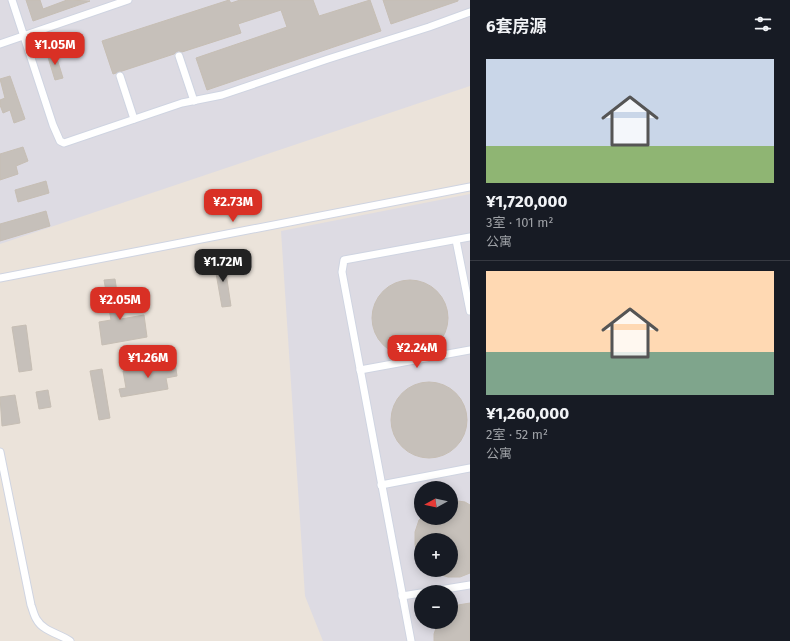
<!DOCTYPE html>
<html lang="zh">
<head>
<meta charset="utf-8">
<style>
  :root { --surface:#171b24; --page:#20242c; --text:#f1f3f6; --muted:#9ea1a6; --line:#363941; --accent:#d93025 }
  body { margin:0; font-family:"Fira Sans","Noto Sans SC",sans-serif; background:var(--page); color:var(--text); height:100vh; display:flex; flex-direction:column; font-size:15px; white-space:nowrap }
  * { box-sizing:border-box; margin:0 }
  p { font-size:13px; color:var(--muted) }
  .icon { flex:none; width:22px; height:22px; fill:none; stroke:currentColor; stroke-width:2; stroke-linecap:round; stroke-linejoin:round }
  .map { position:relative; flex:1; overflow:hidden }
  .side { display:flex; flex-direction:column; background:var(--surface); width:320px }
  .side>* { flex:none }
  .needle { width:26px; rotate:262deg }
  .fabs { position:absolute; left:414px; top:481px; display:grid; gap:8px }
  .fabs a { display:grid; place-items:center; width:44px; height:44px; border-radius:50%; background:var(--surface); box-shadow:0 2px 10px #0003; font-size:20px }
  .price { position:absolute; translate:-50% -34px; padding:0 9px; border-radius:8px; background:var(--accent); color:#fff; font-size:13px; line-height:26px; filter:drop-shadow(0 1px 2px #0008) }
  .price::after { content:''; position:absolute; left:50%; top:24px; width:12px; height:9px; margin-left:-6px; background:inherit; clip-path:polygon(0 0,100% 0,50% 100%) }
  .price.active { background:#222; color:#fff }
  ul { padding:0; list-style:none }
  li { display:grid; align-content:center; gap:8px; height:212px; padding:0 16px }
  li+li { border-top:1px solid var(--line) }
  li span { display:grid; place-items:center; height:124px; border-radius:0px; color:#555 }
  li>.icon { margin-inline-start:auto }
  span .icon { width:72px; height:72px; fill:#fffc; stroke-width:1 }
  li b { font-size:17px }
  h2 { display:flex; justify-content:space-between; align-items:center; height:48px; padding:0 16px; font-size:17px }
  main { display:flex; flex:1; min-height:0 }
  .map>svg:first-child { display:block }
  .industrial { fill:#dddbe3; fill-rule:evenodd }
  .building { fill:#c6c0ba; stroke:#c6beb4 }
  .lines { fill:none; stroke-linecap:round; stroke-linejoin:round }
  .minor-casing { stroke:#cfd4e1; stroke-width:9 }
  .minor { stroke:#fff; stroke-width:7 }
</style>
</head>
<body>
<main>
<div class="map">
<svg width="470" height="641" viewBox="0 0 470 641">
  <rect width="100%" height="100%" fill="#ebe3da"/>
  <g class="industrial">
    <polygon points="0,0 470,0 470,86 0,244"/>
    <path d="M470,194V641H323L305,596L281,231ZM421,488H451V518H421ZM421,540H451V570H421ZM421,592H451V622H421Z"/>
  </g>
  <g class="building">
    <polygon points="26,0 40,0 43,9 67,0 90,1 33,21"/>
    <polygon points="229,0 231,3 240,0 313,0 319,16 370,0 381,31 207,90 196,58 287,27 281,10 238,24 241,33 182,52 178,51 174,54 113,74 102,41"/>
    <polygon points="383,0 458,0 458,1 391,24"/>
    <polygon points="55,52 63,78 55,80 47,54"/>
    <polygon points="10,76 25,119 14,123 10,110 3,113 0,105 0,100 5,98 0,79"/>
    <polygon points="23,147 28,161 16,166 18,174 0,180 0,154"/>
    <polygon points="46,181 49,193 18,202 15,190"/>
    <polygon points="46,211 50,226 0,241 0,224"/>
    <polygon points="224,260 231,306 222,307 214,262"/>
    <polygon points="115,279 121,319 144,315 147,337 102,345 99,322 111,320 104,280"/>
    <circle cx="410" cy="318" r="38"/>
    <polygon points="26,325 32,370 19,372 12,327"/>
    <polygon points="175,362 177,376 166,378 168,389 121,397 119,389 126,388 123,371"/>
    <polygon points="102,369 110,418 99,420 90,371"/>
    <circle cx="429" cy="420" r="38"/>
    <polygon points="48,390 51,407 39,409 36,392"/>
    <polygon points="15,395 20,423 2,426 0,397"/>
    <polygon points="451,500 465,502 470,505 470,573 460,577 448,577 429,571 429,570 451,570 451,540 421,540 420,561 415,545 415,532 419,520 421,518 451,518"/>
    <polygon points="470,603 470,641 434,641 434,634 438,622 451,622 451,609 458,605"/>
  </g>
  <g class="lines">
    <g class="minor-casing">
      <g id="minor">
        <polyline points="12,0 53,125 60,141 64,143 182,103 222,95 328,59 429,27 470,12"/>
        <polyline points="0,44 128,0"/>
        <polyline points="179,56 194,101"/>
        <polyline points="120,76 134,119"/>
        <polyline points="456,240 470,311"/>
        <polyline points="0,278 470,187"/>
        <polyline points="360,370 470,350"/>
        <path d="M0,452L31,605C33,610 34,616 37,620C43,631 60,634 70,641"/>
        <polyline points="381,485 470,468"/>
        <polyline points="427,592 470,585"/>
        <polyline points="402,596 421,593"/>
        <polyline points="411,641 342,272 344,260 470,237"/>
      </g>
    </g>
    <use href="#minor" class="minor"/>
  </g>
</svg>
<div class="fabs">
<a><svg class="needle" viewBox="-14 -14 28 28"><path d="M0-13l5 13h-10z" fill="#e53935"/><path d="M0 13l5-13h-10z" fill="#9ea1a6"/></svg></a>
<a>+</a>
<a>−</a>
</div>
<b class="price" style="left:55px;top:66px">¥1.05M</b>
<b class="price" style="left:233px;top:223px">¥2.73M</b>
<b class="price active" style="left:223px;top:283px">¥1.72M</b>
<b class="price" style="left:120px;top:321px">¥2.05M</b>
<b class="price" style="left:417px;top:369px">¥2.24M</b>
<b class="price" style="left:148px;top:379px">¥1.26M</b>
</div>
<section class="side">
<h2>6套房源<svg class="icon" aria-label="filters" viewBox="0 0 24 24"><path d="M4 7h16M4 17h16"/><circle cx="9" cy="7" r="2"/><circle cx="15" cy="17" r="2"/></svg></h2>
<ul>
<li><span style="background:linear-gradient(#c9d6e8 70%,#8fb573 0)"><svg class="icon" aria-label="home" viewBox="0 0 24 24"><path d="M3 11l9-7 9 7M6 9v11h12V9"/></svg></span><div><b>¥1,720,000</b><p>3室 · 101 m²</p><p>公寓</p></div></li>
<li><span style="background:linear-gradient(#ffd9b3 65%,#7fa58c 0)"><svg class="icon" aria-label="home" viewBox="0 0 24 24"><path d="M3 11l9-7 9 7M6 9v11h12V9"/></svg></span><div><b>¥1,260,000</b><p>2室 · 52 m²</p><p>公寓</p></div></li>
</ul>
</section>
</main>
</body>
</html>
